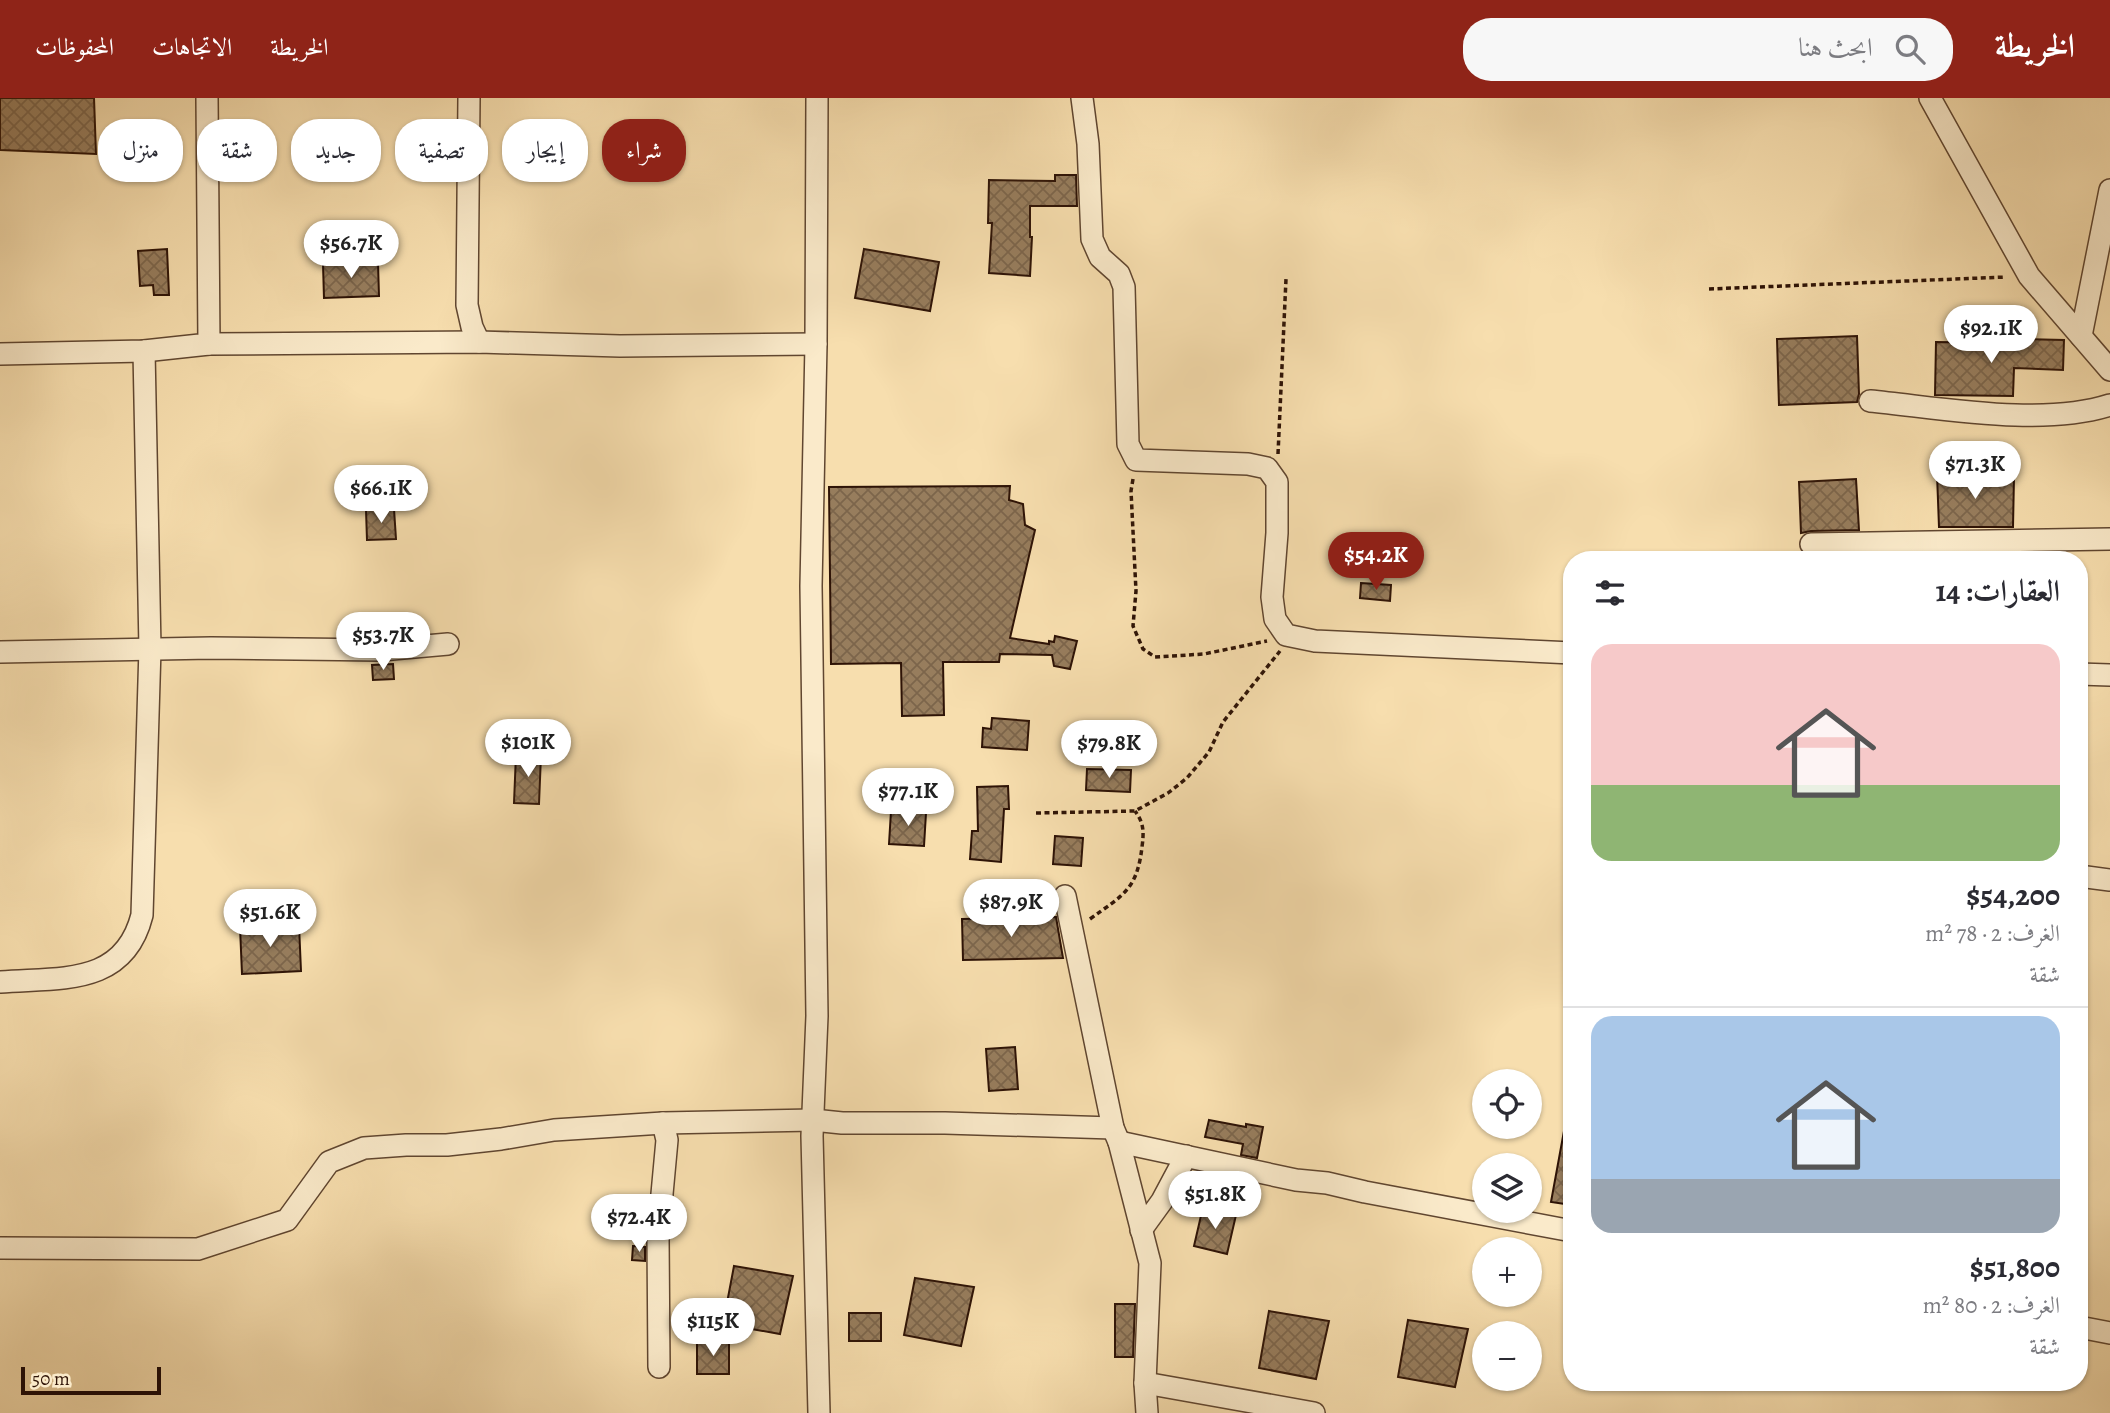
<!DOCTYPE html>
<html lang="ar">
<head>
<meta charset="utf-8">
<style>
  :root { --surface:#fff; --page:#f7f7f7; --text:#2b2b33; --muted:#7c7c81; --line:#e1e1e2; --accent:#8f2418 }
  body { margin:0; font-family:Alegreya,Amiri,serif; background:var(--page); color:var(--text); direction:rtl; height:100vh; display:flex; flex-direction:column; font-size:26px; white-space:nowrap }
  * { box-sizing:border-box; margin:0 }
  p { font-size:23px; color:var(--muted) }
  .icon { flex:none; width:38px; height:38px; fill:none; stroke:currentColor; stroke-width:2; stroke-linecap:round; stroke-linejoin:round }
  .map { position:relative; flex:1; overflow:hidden; direction:ltr }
  .sheet { position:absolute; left:1563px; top:453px; width:525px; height:840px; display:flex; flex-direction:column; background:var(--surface); border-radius:28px; box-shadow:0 2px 5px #0004; direction:rtl }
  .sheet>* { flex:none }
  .hud { position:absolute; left:21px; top:21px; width:665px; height:63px; direction:rtl; display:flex; gap:14px }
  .buttons { position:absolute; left:1472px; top:971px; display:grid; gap:14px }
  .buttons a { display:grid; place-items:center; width:70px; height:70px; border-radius:50%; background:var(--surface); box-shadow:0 2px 5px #0004; font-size:35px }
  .scale { position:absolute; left:21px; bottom:18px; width:140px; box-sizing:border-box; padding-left:7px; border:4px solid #2e1306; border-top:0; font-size:19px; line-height:24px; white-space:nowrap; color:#2e1306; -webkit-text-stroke:5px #faeaca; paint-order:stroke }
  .price { position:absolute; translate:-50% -60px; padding:0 16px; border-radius:24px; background:#fff; color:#222; font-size:23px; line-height:46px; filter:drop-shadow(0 2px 4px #0008) }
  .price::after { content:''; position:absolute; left:50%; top:42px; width:21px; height:16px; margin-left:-10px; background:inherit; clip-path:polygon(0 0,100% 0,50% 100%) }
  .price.selected { background:var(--accent); color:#fff }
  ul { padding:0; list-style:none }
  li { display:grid; align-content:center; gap:14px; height:371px; padding:0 28px }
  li+li { border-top:2px solid var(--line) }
  li span { display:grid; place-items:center; height:217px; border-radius:21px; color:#555 }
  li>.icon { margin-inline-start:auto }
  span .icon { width:126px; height:126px; fill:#fffc; stroke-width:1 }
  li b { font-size:30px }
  h2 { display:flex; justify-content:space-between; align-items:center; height:84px; padding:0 28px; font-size:30px }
  .tag { padding:0 24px; border-radius:28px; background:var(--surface); box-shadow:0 2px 5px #0004; font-size:24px; line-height:63px }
  .tag.selected { background:var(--accent); color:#fff }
  header { display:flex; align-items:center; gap:42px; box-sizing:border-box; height:98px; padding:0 35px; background:var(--accent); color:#fff }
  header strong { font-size:33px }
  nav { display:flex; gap:38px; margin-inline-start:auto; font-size:24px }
  .search { width:490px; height:63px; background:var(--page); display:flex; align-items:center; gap:18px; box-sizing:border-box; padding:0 24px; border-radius:28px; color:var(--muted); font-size:26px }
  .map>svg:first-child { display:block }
  .building { fill:url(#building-cross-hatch); stroke:#2e1306; stroke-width:2 }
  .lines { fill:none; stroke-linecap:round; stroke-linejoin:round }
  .street-casing { stroke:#604630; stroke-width:24 }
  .path { stroke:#2e1306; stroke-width:3.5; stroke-dasharray:5 3.5; stroke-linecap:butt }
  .street { stroke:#faeaca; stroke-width:21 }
</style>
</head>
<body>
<header>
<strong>الخريطة</strong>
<div class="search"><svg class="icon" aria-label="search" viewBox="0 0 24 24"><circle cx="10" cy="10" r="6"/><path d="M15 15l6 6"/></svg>ابحث هنا</div>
<nav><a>الخريطة</a><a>الاتجاهات</a><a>المحفوظات</a></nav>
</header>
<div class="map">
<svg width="2110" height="1315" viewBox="0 0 2110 1315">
  <defs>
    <pattern id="building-cross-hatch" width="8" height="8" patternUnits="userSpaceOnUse" patternTransform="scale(1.75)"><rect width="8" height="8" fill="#977d5d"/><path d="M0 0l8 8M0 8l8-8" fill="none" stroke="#7c654b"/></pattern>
  </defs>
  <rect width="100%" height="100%" fill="#f7deae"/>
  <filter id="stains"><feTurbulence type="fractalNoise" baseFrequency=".00286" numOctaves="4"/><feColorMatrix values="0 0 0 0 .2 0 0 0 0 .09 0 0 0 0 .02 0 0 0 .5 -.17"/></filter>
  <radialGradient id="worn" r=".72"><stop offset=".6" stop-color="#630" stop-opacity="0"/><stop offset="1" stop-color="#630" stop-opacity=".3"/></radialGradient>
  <g class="building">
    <polygon points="0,0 94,0 96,56 0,52"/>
    <polygon points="1055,77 1076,77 1077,108 1030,108 1030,139 1032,139 1030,178 989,175 992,125 988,125 989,82 1055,83"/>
    <polygon points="167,151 169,197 154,197 153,187 140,188 138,153"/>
    <polygon points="864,151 939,164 930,213 855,200"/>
    <polygon points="378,165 379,198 324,200 323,166"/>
    <polygon points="1857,238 1859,296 1857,304 1779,307 1777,241"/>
    <polygon points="2021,241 2064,242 2063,272 2014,270 2013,298 1935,297 1936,244 2021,245"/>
    <polygon points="1937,376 2014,379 2013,429 1939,429"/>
    <polygon points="1856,381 1859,432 1811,433 1801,435 1799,384"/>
    <polygon points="1010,388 1009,402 1023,406 1025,427 1035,432 1010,540 1049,546 1049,543 1054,544 1055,538 1077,543 1070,571 1054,568 1052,557 1000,556 999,564 943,564 944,617 902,618 901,565 831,566 829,389"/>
    <polygon points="394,411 396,441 367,442 366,412"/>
    <polygon points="1361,485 1391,487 1390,503 1360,500"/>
    <polygon points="393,566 394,581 373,582 372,567"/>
    <polygon points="992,620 1029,623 1027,652 982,649 983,630 991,631"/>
    <polygon points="516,656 541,657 539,706 514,705"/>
    <polygon points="1087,671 1131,672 1130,694 1086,692"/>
    <polygon points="1008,688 1009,711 1004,711 1001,764 970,761 972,733 978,733 977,689"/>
    <polygon points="891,713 926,715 924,748 889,746"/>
    <polygon points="1055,738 1083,740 1081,768 1053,766"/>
    <polygon points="1056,819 1063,860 963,862 962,821"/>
    <polygon points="299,827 301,873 242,876 240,829"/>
    <polygon points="1015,949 1018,991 989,993 986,951"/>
    <polygon points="1209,1022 1246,1029 1246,1026 1263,1029 1257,1060 1241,1057 1243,1046 1205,1039"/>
    <polygon points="1564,1033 1572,1033 1572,1107 1551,1104"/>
    <polygon points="1203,1109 1236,1117 1227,1156 1194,1148"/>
    <polygon points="633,1148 645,1149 645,1163 632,1162"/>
    <polygon points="734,1168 793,1178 780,1236 723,1226"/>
    <polygon points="915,1180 974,1189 961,1248 904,1237"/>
    <polygon points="1115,1206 1135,1206 1133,1259 1115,1259"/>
    <polygon points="1269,1213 1329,1223 1316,1281 1259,1270"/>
    <rect x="849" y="1215" width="32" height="28"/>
    <polygon points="1408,1222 1468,1231 1455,1289 1398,1279"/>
    <rect x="697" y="1244" width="32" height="32"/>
  </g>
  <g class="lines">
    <g class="street-casing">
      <g id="street">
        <polyline points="469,0 467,207 472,229 479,244"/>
        <polyline points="817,0 816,246 811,488 817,918 812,1038 819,1315"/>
        <polyline points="1082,0 1088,46 1092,141 1100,159 1119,176 1124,189 1128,346 1136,362 1248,366 1267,370 1277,384 1277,435 1272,499 1275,521 1286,537 1315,543 1572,555"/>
        <polyline points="1930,0 2029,178 2110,272"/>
        <polyline points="2081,238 2110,92"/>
        <polyline points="209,246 479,244 620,248 816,246"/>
        <polyline points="0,256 144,253 209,246 207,0"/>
        <path d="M1870,303C1942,310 2042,329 2110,307"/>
        <polyline points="1811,446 2110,441"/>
        <polyline points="0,554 211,550 381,552 448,546"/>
        <polyline points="2079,576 2110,577"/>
        <polyline points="2079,778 2110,782"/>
        <polyline points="1065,798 1113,1030 1119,1044 1150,1165 1145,1285 1147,1315"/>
        <path d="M0,884C60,879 124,889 142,817L150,550L144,253"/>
        <polyline points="1119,1044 1296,1082 1327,1085 1365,1094 1572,1133"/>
        <polyline points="1141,1132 1162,1103 1186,1058"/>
        <polyline points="0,1150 198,1151 287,1122 329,1064 364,1050 406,1047 447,1047 501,1041 554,1032 663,1025 813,1022 842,1025 945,1025 1113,1030"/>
        <polyline points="2079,1229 2110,1235"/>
        <polyline points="659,1269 658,1139 667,1042 663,1025"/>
        <polyline points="1145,1285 1314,1315"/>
      </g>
    </g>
    <g class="path">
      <polyline points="1709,191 2006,179"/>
      <polyline points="1278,356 1286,181"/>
      <polyline points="1133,381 1131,393 1136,493 1133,528 1143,551 1155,559 1204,556 1267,543"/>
      <polyline points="1036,715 1135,713 1168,695 1187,680 1209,654 1223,624 1280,553"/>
      <path d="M1090,821C1123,797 1137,792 1142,749C1144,734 1144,725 1135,713"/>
    </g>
    <use href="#street" class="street"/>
  </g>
  <rect width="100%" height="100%" filter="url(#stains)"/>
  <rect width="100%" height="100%" fill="url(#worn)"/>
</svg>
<div class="buttons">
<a><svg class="icon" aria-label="locate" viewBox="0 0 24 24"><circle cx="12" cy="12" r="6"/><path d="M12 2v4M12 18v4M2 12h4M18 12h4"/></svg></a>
<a><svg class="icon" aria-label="layers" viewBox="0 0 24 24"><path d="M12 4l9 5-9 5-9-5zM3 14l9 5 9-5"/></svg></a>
<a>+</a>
<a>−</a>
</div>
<div class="scale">50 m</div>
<b class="price" style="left:351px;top:182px">$56.7K</b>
<b class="price" style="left:1991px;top:267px">$92.1K</b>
<b class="price" style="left:1975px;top:403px">$71.3K</b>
<b class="price" style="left:381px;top:427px">$66.1K</b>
<b class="price selected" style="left:1376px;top:494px">$54.2K</b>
<b class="price" style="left:383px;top:574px">$53.7K</b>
<b class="price" style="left:528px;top:681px">$101K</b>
<b class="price" style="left:1109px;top:682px">$79.8K</b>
<b class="price" style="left:908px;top:730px">$77.1K</b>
<b class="price" style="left:1011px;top:841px">$87.9K</b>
<b class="price" style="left:270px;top:851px">$51.6K</b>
<b class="price" style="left:1215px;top:1133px">$51.8K</b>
<b class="price" style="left:639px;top:1156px">$72.4K</b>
<b class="price" style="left:713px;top:1260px">$115K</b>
<div class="hud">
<a class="tag selected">شراء</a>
<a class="tag">إيجار</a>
<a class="tag">تصفية</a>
<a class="tag">جديد</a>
<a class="tag">شقة</a>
<a class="tag">منزل</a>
</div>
<section class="sheet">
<h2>العقارات: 14<svg class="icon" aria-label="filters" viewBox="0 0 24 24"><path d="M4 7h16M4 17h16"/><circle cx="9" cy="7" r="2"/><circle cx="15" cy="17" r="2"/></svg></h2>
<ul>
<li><span style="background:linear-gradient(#f6c9c9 65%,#8fb573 0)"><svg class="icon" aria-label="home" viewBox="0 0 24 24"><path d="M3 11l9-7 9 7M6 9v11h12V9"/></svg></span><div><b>$54,200</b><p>الغرف: 2 · 78 m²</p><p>شقة</p></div></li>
<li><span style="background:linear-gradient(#a9c7e8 75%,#9aa5b1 0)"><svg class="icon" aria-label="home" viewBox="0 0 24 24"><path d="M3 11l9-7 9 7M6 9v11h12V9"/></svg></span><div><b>$51,800</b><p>الغرف: 2 · 80 m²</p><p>شقة</p></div></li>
</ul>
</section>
</div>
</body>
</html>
